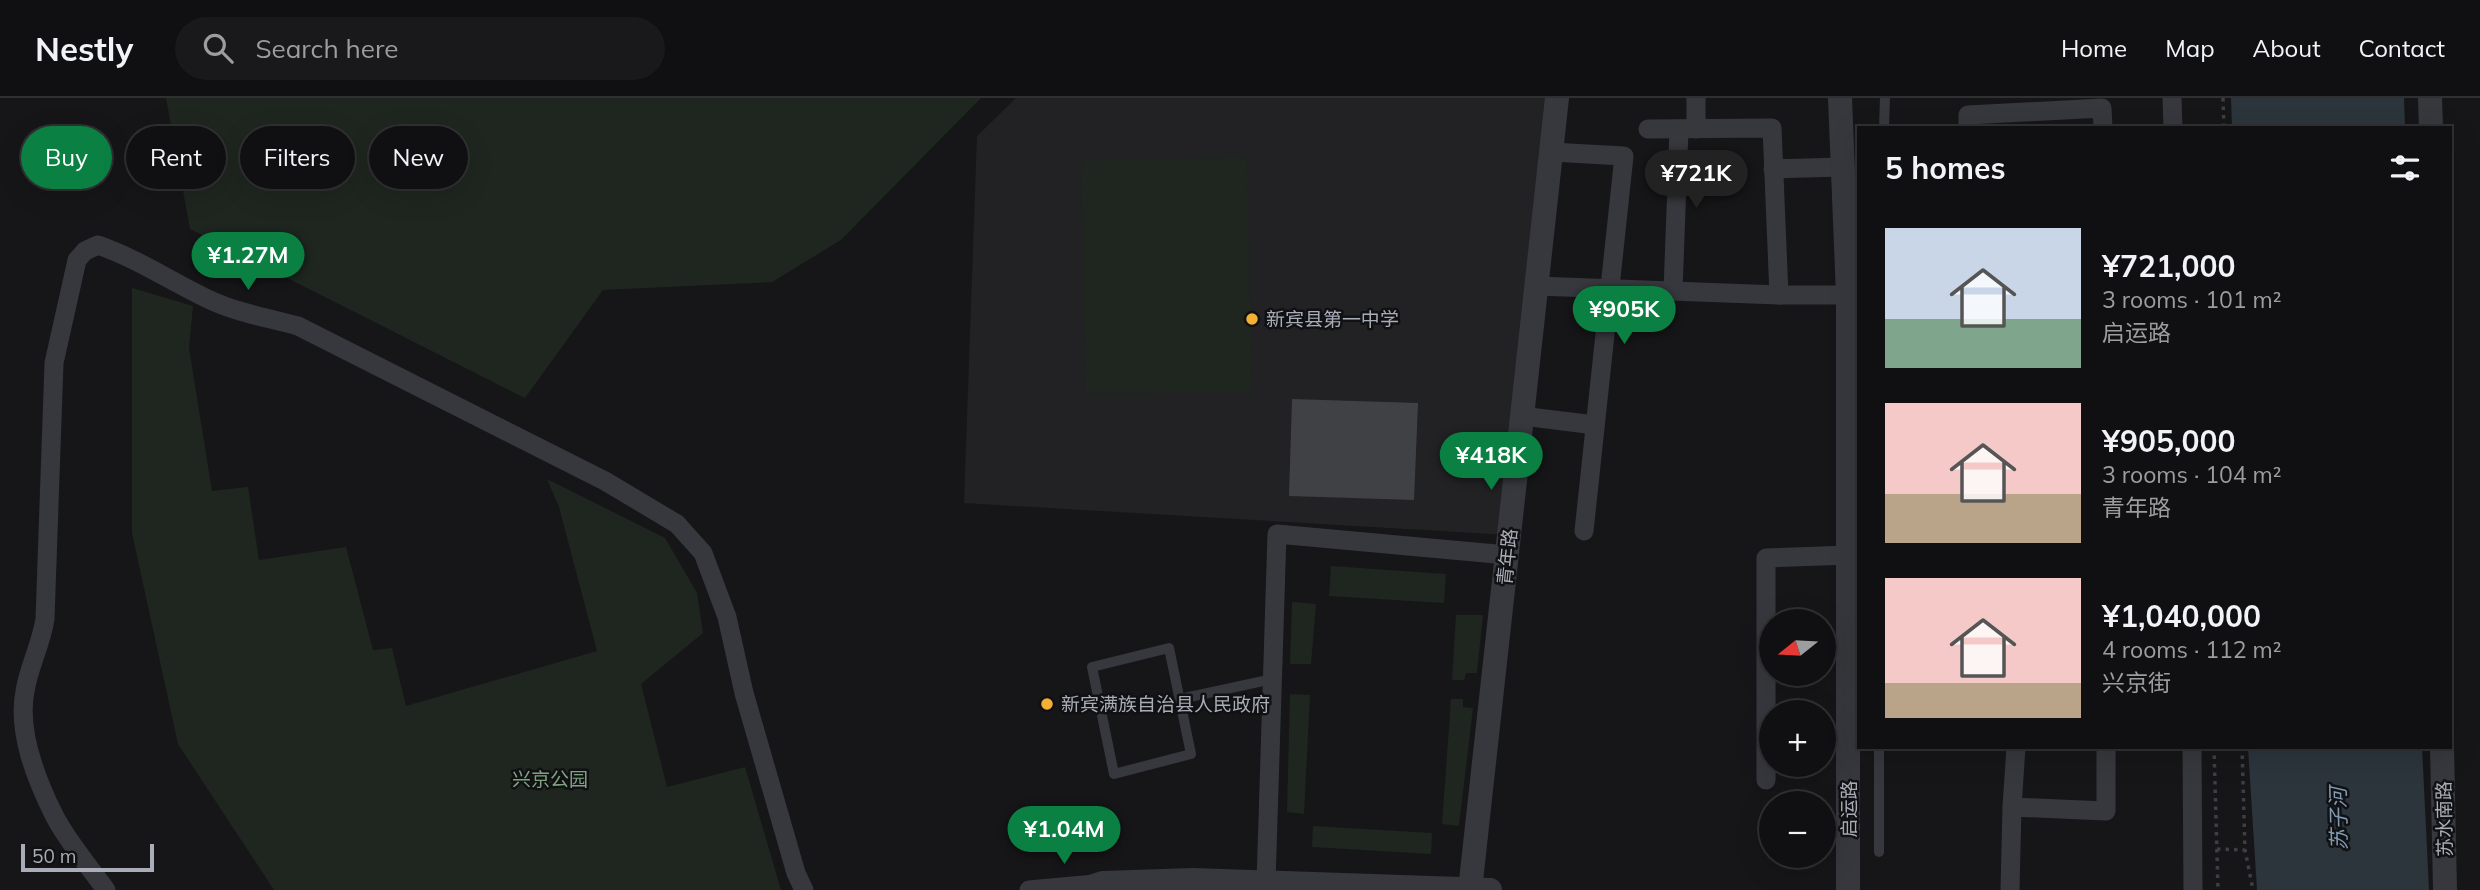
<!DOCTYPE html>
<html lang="en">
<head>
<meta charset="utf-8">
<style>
  :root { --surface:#101012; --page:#19191b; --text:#f1f3f6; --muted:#9c9d9f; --line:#303032; --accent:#0b8043 }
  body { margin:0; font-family:Mulish,"Noto Sans SC",sans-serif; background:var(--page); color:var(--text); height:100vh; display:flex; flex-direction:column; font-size:26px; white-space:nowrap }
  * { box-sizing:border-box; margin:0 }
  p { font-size:23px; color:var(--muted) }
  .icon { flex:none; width:38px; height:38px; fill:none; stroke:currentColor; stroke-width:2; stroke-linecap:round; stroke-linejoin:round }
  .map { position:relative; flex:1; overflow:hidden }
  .side { position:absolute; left:1857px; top:28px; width:595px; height:623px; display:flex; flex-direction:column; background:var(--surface); border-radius:0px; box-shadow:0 7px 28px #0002,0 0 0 2px var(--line) }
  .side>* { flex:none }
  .banner { position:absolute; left:21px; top:28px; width:665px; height:63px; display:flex; gap:14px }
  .needle { width:46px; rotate:252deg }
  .buttons { position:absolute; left:1759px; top:511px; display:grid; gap:14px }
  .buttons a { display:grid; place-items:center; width:77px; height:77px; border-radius:50%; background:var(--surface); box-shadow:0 7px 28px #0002,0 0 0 2px var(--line); font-size:35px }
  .scale { position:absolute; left:21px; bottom:18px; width:133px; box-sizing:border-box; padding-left:7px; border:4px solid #a8adb8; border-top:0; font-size:19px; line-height:24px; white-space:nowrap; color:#a8adb8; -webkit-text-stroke:5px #111113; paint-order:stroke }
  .price { position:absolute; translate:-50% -60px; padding:0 16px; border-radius:24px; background:var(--accent); color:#fff; font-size:23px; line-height:46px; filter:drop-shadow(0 2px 4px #0008) }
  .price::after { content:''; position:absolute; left:50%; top:42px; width:21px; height:16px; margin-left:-10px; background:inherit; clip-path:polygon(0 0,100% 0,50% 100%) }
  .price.selected { background:#222; color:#fff }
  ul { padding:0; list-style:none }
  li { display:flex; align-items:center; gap:21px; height:175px; padding:0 28px }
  li span { display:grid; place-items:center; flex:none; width:196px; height:140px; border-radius:0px; color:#555 }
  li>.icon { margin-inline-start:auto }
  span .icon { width:84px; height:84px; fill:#fffc; stroke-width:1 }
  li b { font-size:30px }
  h2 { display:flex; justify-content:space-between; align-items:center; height:84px; padding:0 28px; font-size:30px }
  .tag { padding:0 24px; border-radius:32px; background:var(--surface); box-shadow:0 7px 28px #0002,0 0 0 2px var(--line); font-size:24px; line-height:63px }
  .tag.selected { background:var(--accent); color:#fff }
  header { display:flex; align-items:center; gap:42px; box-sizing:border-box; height:98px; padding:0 35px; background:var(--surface); border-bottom:2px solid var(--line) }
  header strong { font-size:33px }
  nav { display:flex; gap:38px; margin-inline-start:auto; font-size:24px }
  .search { width:490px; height:63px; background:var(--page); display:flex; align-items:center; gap:18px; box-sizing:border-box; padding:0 24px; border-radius:38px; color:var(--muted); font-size:26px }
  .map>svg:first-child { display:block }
  .built { fill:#222225 }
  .green { fill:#1e261f }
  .water { fill:#2c353c }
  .building { fill:#404145 }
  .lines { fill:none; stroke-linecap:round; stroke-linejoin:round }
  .path { stroke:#3d3f44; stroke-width:3.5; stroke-dasharray:3.5 5; stroke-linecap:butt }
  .service { stroke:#37383d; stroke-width:10 }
  .minor { stroke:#37383d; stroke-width:19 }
  .tertiary { stroke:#37383d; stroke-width:24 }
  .poi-dot { fill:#f2b134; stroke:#111113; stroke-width:2.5 }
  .labels { text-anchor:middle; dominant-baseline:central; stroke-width:5; stroke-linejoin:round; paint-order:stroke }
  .poi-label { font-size:19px; fill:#a8adb8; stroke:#111113; text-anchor:start }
  .street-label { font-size:19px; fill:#a8adb8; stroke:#111113 }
  .park-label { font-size:19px; fill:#7fa381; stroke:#111113 }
  .water-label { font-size:21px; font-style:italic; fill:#7f9bb3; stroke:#111113 }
</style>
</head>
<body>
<header>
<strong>Nestly</strong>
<div class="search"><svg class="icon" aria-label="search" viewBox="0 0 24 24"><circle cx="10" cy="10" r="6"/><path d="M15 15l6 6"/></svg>Search here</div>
<nav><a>Home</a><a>Map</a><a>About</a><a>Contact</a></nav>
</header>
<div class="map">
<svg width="2480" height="792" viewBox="0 0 2480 792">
  <rect width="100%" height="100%" fill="#161618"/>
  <polygon class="built" points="1016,0 1557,0 1509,437 964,405 977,38"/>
  <g class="green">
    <polygon points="166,0 981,0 841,142 772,184 603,192 525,300 190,131"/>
    <polygon points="1247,59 1252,293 1086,296 1081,63"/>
    <polygon points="132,190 193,208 189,250 212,393 248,389 259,462 346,449 373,552 392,550 406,608 597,553 559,409 547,381 665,440 697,495 703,535 641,586 667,689 745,669 781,792 274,792 178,646 132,435"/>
    <polygon points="1331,468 1446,476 1444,505 1329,498"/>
    <polygon points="1292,504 1316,506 1311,566 1290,566"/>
    <polygon points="1456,517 1483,517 1477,575 1466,575 1464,582 1452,582"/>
    <polygon points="1290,596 1310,597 1304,716 1287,714"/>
    <polygon points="1451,601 1463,601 1463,609 1473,610 1459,728 1442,726"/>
    <polygon points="1313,728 1432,735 1431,756 1312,749"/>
  </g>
  <g class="water">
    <polygon points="2231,0 2404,0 2405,30 2232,30"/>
    <polygon points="2248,649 2422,649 2429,792 2257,792"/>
  </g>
  <polygon class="building" points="1292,301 1418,305 1414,402 1289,398"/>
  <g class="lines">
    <g class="path">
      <polyline points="2223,0 2224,30"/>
      <polyline points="2214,649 2218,792"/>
      <polyline points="2242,649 2245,752 2253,792"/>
      <polyline points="2217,751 2245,752"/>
    </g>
    <g class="service">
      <polyline points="1884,30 1885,0"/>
      <polygon points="1169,550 1191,656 1114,676 1092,569"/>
      <polyline points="1180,601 1273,581"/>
      <polyline points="1879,754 1879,649"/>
    </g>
    <g class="minor">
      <polyline points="2172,0 2173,30"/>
      <polyline points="1968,30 1968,17 2102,10 2103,30"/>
      <polyline points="1648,31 1772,30 1779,197"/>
      <polyline points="1696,31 1696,0"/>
      <polyline points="1551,54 1624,58 1584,433"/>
      <polyline points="1773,71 1843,69"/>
      <polyline points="1537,188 1779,197 1858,197"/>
      <polyline points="1673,193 1679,31"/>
      <polyline points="1522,318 1595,327"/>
      <polyline points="2192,649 2193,792"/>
      <polyline points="1766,682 1766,460 1850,457"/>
      <polyline points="2012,709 2106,713 2106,649"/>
      <polyline points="1266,784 1277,436 1507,457"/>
      <path d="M106,792C89,768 67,743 54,717C36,681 17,634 25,593C29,568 41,547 45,521L54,265L77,162L85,153L98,147C138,161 172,184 210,202C238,215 269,220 298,228L605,383L677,426L703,455L727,519L744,595L796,775L804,792"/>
      <polyline points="1029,792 1095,786"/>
      <polyline points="2010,792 2012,709 2016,649"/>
    </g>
    <g class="tertiary">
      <polyline points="1840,0 1848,197 1848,792"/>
      <polyline points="2430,0 2431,30"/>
      <polyline points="2442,649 2445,792"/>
      <polyline points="1081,792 1103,785 1193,782 1490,792"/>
      <polyline points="1470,792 1557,0"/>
    </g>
  </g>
  <g class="poi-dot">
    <circle cx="1252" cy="221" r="7"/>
    <circle cx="1047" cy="606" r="7"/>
  </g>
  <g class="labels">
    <g class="poi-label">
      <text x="1266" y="221">新宾县第一中学</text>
      <text x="1061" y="606">新宾满族自治县人民政府</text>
    </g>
    <g class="street-label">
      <text transform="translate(1507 459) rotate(-84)">青年路</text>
      <text transform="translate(1849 711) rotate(-90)">启运路</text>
      <text transform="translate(2444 721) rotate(-91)">苏水南路</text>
    </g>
    <g class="park-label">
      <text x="550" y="681">兴京公园</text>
    </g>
    <g class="water-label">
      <text transform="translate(2338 721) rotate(-91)">苏子河</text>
    </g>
  </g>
</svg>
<div class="buttons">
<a><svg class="needle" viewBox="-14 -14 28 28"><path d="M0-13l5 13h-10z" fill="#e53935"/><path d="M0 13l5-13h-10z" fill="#9c9d9f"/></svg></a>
<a>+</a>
<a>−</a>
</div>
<div class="scale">50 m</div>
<b class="price selected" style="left:1696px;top:112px">¥721K</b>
<b class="price" style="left:248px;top:194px">¥1.27M</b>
<b class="price" style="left:1624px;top:248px">¥905K</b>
<b class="price" style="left:1491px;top:394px">¥418K</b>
<b class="price" style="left:1064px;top:768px">¥1.04M</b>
<div class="banner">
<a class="tag selected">Buy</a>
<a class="tag">Rent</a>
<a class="tag">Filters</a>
<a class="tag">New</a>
</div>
<section class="side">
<h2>5 homes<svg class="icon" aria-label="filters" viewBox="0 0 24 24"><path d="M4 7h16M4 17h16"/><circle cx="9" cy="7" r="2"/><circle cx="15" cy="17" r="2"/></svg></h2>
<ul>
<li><span style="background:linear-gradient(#c9d6e8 65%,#7fa58c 0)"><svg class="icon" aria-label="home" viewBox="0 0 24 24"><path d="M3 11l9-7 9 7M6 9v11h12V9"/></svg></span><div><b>¥721,000</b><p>3 rooms · 101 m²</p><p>启运路</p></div></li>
<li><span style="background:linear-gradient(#f6c9c9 65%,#b9a48a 0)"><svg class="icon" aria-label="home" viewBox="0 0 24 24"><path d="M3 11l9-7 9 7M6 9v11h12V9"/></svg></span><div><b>¥905,000</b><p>3 rooms · 104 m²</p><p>青年路</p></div></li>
<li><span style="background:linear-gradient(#f6c9c9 75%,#b9a48a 0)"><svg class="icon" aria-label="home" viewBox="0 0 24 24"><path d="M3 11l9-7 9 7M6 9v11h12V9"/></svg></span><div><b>¥1,040,000</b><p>4 rooms · 112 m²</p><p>兴京街</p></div></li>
</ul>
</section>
</div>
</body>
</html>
